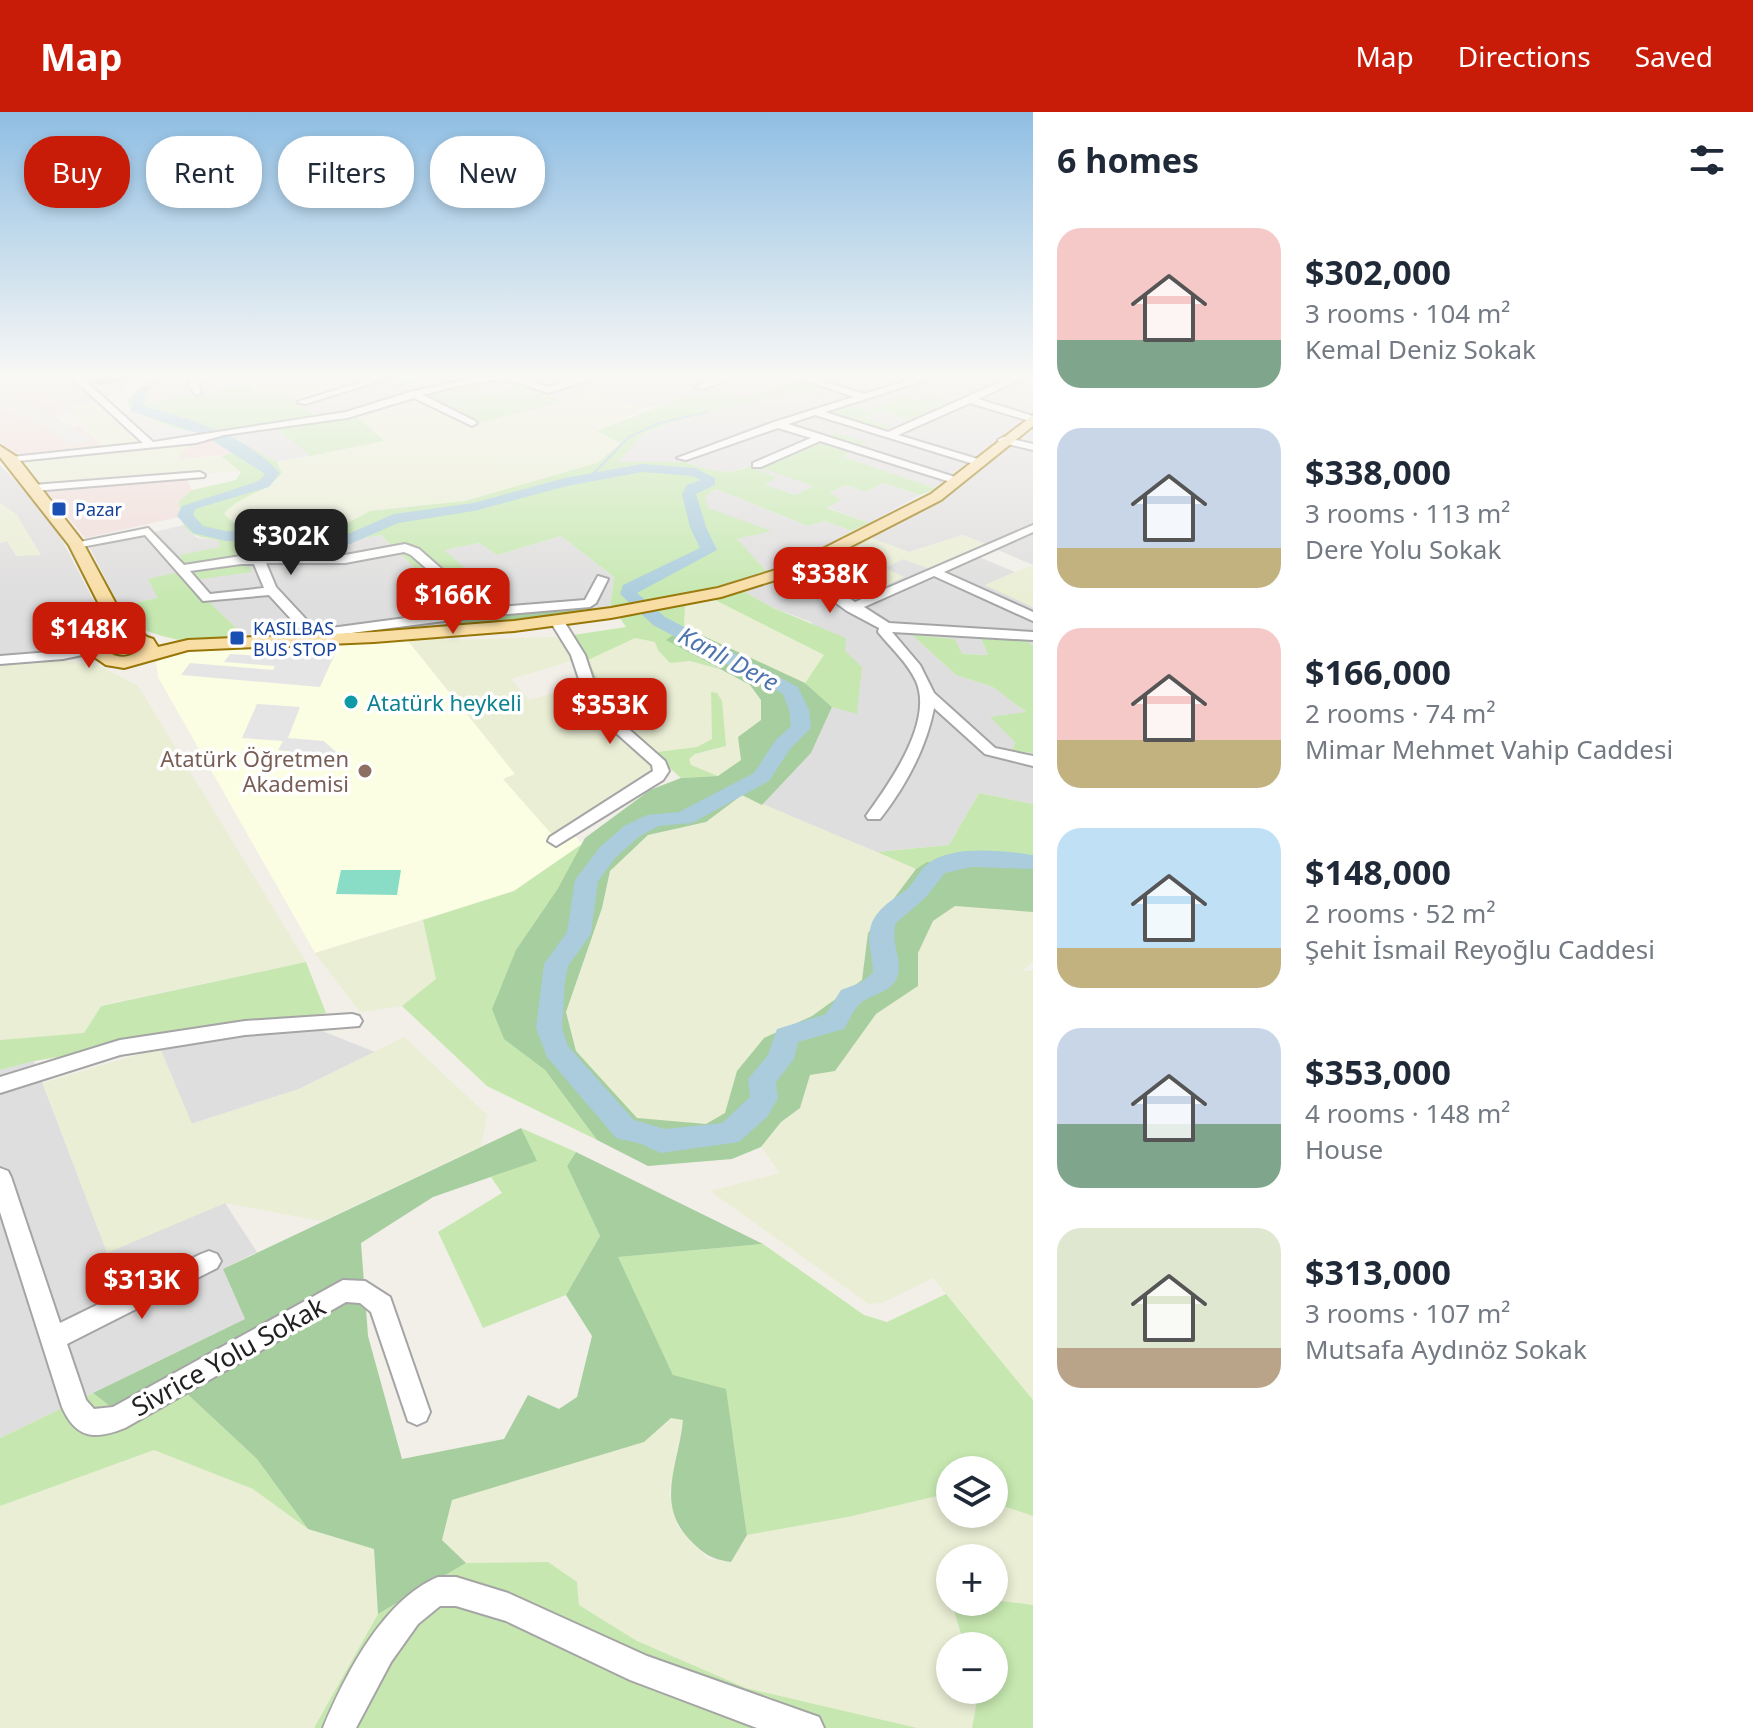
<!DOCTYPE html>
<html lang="en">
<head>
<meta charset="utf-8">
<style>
  :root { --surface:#fff; --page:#f2f2f3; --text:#1f2937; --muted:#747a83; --accent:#c91c08 }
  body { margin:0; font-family:"Noto Sans",sans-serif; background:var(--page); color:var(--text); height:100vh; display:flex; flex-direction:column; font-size:30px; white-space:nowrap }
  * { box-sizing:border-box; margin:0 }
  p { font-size:26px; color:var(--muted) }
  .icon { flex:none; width:44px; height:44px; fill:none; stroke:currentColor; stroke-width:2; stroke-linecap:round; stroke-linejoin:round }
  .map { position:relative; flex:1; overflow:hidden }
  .panel { display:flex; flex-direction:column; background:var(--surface); width:720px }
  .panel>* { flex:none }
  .top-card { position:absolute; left:24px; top:24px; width:760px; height:72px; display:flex; gap:16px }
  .buttons { position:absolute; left:936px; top:1344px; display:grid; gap:16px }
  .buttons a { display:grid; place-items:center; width:72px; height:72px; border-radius:50%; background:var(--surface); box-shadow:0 4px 12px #0003; font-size:40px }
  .price { position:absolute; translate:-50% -68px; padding:0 18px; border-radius:16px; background:var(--accent); color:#fff; font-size:26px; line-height:52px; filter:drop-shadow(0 2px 4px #0008) }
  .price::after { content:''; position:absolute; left:50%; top:48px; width:24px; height:18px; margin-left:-12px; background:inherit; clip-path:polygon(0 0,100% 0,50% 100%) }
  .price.on { background:#222; color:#fff }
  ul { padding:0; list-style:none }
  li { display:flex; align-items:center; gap:24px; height:200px; padding:0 24px }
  li span { display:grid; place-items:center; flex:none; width:224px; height:160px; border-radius:24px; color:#555 }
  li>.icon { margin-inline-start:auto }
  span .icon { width:96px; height:96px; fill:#fffc; stroke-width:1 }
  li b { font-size:34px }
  h2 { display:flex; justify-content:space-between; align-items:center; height:96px; padding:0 24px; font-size:34px }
  .pill { padding:0 28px; border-radius:32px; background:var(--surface); box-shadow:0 4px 12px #0003; font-size:28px; line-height:72px }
  .pill.on { background:var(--accent); color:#fff }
  header { display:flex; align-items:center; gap:48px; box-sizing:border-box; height:112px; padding:0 40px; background:var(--accent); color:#fff }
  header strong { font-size:38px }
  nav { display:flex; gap:44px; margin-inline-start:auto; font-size:28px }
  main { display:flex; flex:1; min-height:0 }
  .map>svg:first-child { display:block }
  .residential { fill:#dfdede; fill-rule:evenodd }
  .commercial { fill:#f0dcd8 }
  .education { fill:#fbfee3 }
  .farmland { fill:#eaeed4 }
  .grass { fill:#c6e8b0 }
  .forest { fill:#a7ce9e }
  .pitch { fill:#89dcc5 }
  .parking { fill:#e5e5e5 }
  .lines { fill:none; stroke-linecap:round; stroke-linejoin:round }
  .stream { stroke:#aaccdc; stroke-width:2 }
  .river { fill:#aaccdc; fill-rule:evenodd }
  .minor-casing { stroke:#a5a5a5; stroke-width:4 }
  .major-casing { stroke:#977606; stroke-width:4 }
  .minor { fill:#fff; fill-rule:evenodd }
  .major { fill:#f8dda5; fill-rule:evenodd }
  .wall { fill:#a6a19b }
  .shaded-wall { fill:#87837e }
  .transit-dot { fill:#1a4fb4; stroke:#fff; stroke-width:3 }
  .culture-dot { fill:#0f9aa8; stroke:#fff; stroke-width:3 }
  .education-dot { fill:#8d6e63; stroke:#fff; stroke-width:3 }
  .labels { text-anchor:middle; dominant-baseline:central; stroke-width:7; stroke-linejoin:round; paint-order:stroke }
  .far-transit-label { font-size:18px; fill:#164399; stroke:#fff; text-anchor:start }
  .culture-label { font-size:22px; fill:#0d838f; stroke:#fff; text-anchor:start }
  .education-label { font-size:22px; fill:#785e54; stroke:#fff; text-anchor:end }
  .water-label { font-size:24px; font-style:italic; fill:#5075ae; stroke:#fff }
  .near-street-label { font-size:26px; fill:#212121; stroke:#fff }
</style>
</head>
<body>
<header>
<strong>Map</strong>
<nav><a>Map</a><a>Directions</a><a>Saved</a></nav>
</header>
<main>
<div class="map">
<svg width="1033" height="1616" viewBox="0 0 1033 1616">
  <rect width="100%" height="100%" fill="#f1efe8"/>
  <g class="residential">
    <polygon points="15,263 138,263 122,280 104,286 106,289 69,294"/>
    <polygon points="164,263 255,263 250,272 148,291 149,280"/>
    <polygon points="357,263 406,263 384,269 396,276 429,268 447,276 325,309 295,291 370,270"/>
    <polygon points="491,263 781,263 797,269 747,286 722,279 682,285 645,297 592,279 563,290 522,272 493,284 450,271"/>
    <path d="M799,263H835L882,278L908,269L890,263H944L939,265L957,272L983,263H1033V301L937,377L843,345L866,330L761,355L814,374L795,383L764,373L776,365L745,355L730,360L709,358L685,350H617L645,321L669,311L800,277L820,282L833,277ZM903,284L918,289L949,291L911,309L880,299L864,307L894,316L822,300L848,292L867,299Z"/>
    <polygon points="272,313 310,344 277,350 217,318"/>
    <polygon points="1033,313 1033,453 963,423 909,440 871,426 938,391"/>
    <polygon points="0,353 41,396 63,430 108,516 56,548 0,551 0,431 7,429 17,403 0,391"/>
    <polygon points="884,371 920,383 869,411 826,395 841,386 828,382 846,373 866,380"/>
    <polygon points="716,377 808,414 825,409 852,419 792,453 767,460 736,427 770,419 707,396 705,385"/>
    <polygon points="183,413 197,426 219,428 221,435 179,443 189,458 159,486 119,494 90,436"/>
    <polygon points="381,423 458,498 458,513 246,525 186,468 251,460 235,429 343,430"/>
    <polygon points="561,424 614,465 610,497 597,500 516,499 443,438 479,431 497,443"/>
    <polygon points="969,441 1015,460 986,473 1033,495 1033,534 1024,528 981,528 988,543 961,542 955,527 913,524 956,563 993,575 1027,601 992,605 1015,630 1012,639 1033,641 1033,692 979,681 949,733 877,740 762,693 811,641 832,595 857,601 811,510 771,495 743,479 828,449 885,474 884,456 903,447 930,457"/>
    <polygon points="317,917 375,940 299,977 191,1012 160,936 246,923"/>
    <polygon points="34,949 107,1140 225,1091 257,1140 223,1157 245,1207 0,1326 0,958"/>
  </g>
  <g class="commercial">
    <polygon points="15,263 69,294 69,300 54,305 73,315 80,313 103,334 18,346 0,330 0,264"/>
    <polygon points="215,326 238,341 176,348 192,330"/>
    <polygon points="184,361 192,378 179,389 179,405 85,426 42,373"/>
  </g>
  <polygon class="education" points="409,527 582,732 514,779 315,841 158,565 156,550 177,541"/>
  <g class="farmland">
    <polygon points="255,263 357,263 371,270 295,291 282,281 257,282 250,272"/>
    <polygon points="591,279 645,297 598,319 622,331 597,351 465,389 370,399 342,414 234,411 224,401 230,394 276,369 282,361 277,350 383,329 355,303 422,283 479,311"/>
    <polygon points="95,291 140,329 103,334 69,300 69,294"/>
    <polygon points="192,330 177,348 221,344 241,359 42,373 24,349"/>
    <polygon points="0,391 17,403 41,443 16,444 7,429 0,431"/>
    <polygon points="963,423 986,432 930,457 903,447 885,456 904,465 885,474 828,449 871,426 909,440"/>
    <polygon points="1033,453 1033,495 985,473 1015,460"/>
    <polygon points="711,486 824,543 805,571 684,515 685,492"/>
    <polygon points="444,524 444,528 557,525 568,537 572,549 511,567 529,588 580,574 586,594 654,656 555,726 503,667 515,662 408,529"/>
    <polygon points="635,526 655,530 670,551 690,549 719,557 750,573 761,588 761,608 739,625 741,648 718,664 691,653 689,647 695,642 717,637 711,581 712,627 697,635 657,640 615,602 610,585 618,582 596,563 588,547"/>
    <polygon points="56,548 98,553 138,574 306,850 101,893 84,921 0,928 0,551"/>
    <polygon points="742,683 916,757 868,821 862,868 812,904 764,926 737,959 726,1001 706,1012 672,1012 637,1007 576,939 566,900 602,796 610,759 648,723 706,710"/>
    <polygon points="955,794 1033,800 1033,850 1021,860 1033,858 1033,1288 933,1166 882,1191 869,1192 710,1079 780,1061 761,1035 781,1010 800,996 810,963 835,959 876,902 918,874 918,841 933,809"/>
    <polygon points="423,808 437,867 402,894 360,900 315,841"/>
    <polygon points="404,925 487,1003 481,1034 322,1109 225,1091 107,1141 43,971 160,936 192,1012 299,977"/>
    <polygon points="671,1305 683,1307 669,1381 677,1414 708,1447 731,1450 747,1423 848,1405 950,1381 950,1402 994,1402 994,1391 1033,1404 1033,1493 994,1488 994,1446 950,1446 950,1490 965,1534 950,1534 950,1578 979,1578 972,1616 910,1616 746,1576 637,1529 579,1493 577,1470 548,1450 466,1451 442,1428 452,1388 644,1330"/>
    <polygon points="154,1338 254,1377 308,1417 374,1437 378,1502 314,1616 0,1616 0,1394"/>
  </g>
  <g class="grass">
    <path d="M151,263H164L149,280L148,291L250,272L257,282L282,281L325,309L355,303L384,329L310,344L272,313L219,318L277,350L282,361C268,381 239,383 224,402L234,411L342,414L370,399L465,389L597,351L621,331L597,319L682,285L722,279L747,286L795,269L781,263H799L835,277L820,282L800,277L669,311L645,321L618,350H685L709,358L730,360L749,355L777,365L765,373L795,383L813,374L759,355L836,321L867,330L851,338L844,345L937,377L920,383L884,371L866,380L846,373L829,381L842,387L827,396L869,411L852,419L825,409L808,414L716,377L705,385L708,396L772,419L737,427L767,460L678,485L610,497L614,465L561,424L497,443L479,431L444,438L516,499L458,507V498L381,423L343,430L235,429L252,460L187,469L246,525L183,529L162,524L135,515L119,494L158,486L148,467L188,458L179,443L220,435L218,428C191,425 179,419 179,389L192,378L236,368L241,360L221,344L237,340L215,326L174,316L130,298L127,288Z"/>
    <polygon points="406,263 491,263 452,271 493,284 522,272 563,290 479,311 422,283 446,275 429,268 396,276 383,269"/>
    <polygon points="903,284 918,289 929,284 950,291 911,309 880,299 865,306 896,316 887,321 821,300 848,292 867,299"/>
    <polygon points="743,479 771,495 846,526 845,539 862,555 857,602 832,595 805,571 824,543 711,486"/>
    <polygon points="685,492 684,515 667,528 719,557 690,549 670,551 658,538 655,530 635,526 588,548 596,564 619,583 610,585 615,602 657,640 697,635 712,627 711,580 717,581 722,589 726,634 695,642 689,647 691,653 718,664 681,666 607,601 600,590 573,523 626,515 619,505"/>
    <polygon points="912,523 955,527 962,542 988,543 981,527 1025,528 1033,534 1033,641 1012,639 1015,630 990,605 1026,600 993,575 956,563"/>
    <polygon points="979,681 1033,692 1033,754 928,750 916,757 877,740 949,733"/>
    <polygon points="582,732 557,778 505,927 545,958 597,1028 487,974 402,894 436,867 423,808 514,779"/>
    <polygon points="306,850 326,901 34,949 0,958 0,928 84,921 101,894"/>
    <polygon points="521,1016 576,1040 567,1054 600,1124 566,1183 483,1216 438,1120 502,1081 491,1065 536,1049"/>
    <polygon points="763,1132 864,1203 887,1210 946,1182 1033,1288 1033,1404 994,1391 994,1358 950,1358 950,1381 848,1405 747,1423 733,1325 673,1263 617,1145"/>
    <polygon points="184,1279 257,1347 308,1417 253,1377 154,1338 0,1394 0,1326 93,1281 115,1298"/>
    <polygon points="548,1450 577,1470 579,1493 637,1529 746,1576 917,1616 314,1616 378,1502 466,1451"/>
    <polygon points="994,1488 1033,1493 1033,1616 972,1616 979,1578 994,1578 994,1534 965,1534 951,1490"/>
  </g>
  <g class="forest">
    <polygon points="572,494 599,497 597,500 458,513 458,507"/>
    <polygon points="684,515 805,571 832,595 811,641 762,693 742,683 706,710 648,723 610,759 602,796 566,900 576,939 637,1006 706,1012 725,1001 737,959 764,926 812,904 862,868 868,821 916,757 927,750 1033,754 1033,800 955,794 933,809 918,841 918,874 876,902 835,959 810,963 800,996 781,1010 761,1035 732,1047 648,1054 597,1028 545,958 504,927 492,897 516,838 557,778 585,726 650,678 681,666 718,664 741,648 738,625 761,608 761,588 750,573 666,528"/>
    <path d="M521,1016L537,1049L433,1085L361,1131L368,1224L402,1347L504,1327L528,1283L559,1297L577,1285L592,1224L566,1183L600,1124L567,1054L576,1040L763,1132L618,1145L673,1263L726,1277L747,1423L731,1450C710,1447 704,1442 689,1427C655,1391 679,1351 683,1308L671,1306L644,1330L452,1388L442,1428L466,1451L378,1502L374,1437L308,1417L257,1347L184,1279L115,1298L93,1281L245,1207L223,1157Z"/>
  </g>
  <polygon class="pitch" points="341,758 401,758 397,783 336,782"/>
  <g class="parking">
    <polygon points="16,284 92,327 74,332 25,303 18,306 0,295 0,287"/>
    <polygon points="130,298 174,316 205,322 191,327 154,327 116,299"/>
    <polygon points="230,542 289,546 291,543 334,544 320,575 181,563 190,551 273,558 275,554 224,550"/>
    <polygon points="257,592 300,595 288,626 324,629 348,651 329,656 315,643 278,638 283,629 242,626"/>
  </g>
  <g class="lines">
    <polyline class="stream" points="590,365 629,325 659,311 708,300"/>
    <path class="river" d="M152,263H165L145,283L143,294C190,306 246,324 280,361L269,375L195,397L193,403L203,414L226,419L348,422L394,402L473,391L565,366L642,352L695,356L715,366V373L696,382L706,415L717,438L637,481L665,505L798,575L809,598L811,616L790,637L769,669L692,711L659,714L640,724L616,745L598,769L591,822L568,854L565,870L562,916L568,934L634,1008L665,1017L722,1011L750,985L748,967L768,943L777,917L826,902L841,878L860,871L873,861C873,847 867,831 870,818C873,799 892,788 906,778C916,770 919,757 930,750C956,733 1004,739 1033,743V757L972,755L945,761L925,786L896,811C890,829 902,846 898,863C893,882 867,882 858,894C852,901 848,910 844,917L798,930L794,947L776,970L778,986L768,1004L739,1030L661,1041L641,1032L616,1026L547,945L536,916L544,852L567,820L575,768L600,735L624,714L647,703L679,700L754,661L775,629L791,614L789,598L783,582L653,513L620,482L623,473L700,436L690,415L682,382L687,373L701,368L692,364L642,360L567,374L474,399L398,411L350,432L226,429L193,421L177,404L182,394L259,369L265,362L204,323L131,299L133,282Z"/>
    <g class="minor-casing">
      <g id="minor">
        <polygon points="69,263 79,263 153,330 346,300 410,280 487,263 515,263 548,275 588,263 603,263 548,281 505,266 453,275 423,283 475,309 477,311 472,314 414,286 347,306 224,323 196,331 8,350 8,346 12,345 143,331"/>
        <polygon points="194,263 203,263 198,272 201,280 196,283 188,272"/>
        <polygon points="383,263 398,263 305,292 297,290"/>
        <polygon points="727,263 741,263 703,277 695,275"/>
        <polygon points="802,263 864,282 926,263 941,263 825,300 888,320 1016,263 1029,263 978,287 1033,304 1033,310 970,291 898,323 981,348 981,352 977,353 815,303 788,312 961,367 961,371 957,372 820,329 761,355 753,355 753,351 811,326 778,316 686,348 677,346 774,310 854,285 802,267"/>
        <polygon points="1003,325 1033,332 1033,338 999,330 998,328"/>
        <polygon points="200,360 205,363 204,365 33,379 28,376 33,373"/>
        <path d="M1033,413V420L944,460L1033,500V509L934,464L864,495L889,511L1033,520V528L892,520L920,553L934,581L995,636L1033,644V654L985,642L934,596C926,637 905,675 880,707H868L866,704C889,672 934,610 916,569C907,550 891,536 878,520L879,516L847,499L789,457L799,454L855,490Z"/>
        <path d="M148,416L184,453L241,444L345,443L405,432L419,437L486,496L585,488L598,464L608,467L596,491L590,495L483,504L313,526L306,532L299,528L302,519L269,483L203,489L145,423L76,436L70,432ZM404,440L411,443L473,497L316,518L276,475L266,451H345ZM241,452H254L264,476L210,482L190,459Z"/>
        <polygon points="557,505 562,506 585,543 600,588 607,598 665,649 669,659 663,668 556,734 548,729 550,725 653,659 652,653 597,604 586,588 571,543 550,509"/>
        <polygon points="106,530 113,534 111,537 63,547 0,552 0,544 63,539"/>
        <polygon points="352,902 359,904 362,909 359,914 245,923 120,943 0,981 0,965 120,928 245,909"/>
        <path d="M0,1056L8,1059L11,1065L60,1211L201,1142L209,1139L217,1142L221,1149L217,1156L67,1232L86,1288L94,1297L113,1295L343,1168L365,1169L390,1185L430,1300L426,1309L417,1313L408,1309L371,1200L360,1191L346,1190L125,1316C95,1328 76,1327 62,1295L0,1100Z"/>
        <path d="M438,1465H456L508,1481L647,1544L819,1605L824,1616H757L630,1568L506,1509L456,1494H440L418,1512L391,1550L356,1616H323C345,1563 383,1488 438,1465Z"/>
      </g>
    </g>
    <g class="major-casing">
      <path id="major" d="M1033,303V314L941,388L801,460L721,485L611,506L514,519L374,530L188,538L124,556L106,553L93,544L100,530L124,524L107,508L69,433L0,345V334L17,345L82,429L123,505L147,525L153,527L158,535L188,528L374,520L514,509L611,496L718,476L789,454L931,382ZM132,532L140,535C135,545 121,547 112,542L114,537Z"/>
    </g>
    <use href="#minor" class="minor"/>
    <use href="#major" class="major"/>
  </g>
  <polygon class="wall" points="86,263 124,263 125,268 99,273"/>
  <polygon class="shaded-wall" points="97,263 124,263 125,268 99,273"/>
  <linearGradient id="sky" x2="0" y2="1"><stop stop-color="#8fbee3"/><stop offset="0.54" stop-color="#f9f8f5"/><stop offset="1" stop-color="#f9f8f5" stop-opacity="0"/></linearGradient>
  <rect width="1033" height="490" fill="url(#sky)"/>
  <g class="transit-dot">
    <rect x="51" y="389" width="16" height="16" rx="4"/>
    <rect x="229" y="518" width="16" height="16" rx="4"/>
  </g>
  <circle class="culture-dot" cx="351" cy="590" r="8"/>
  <circle class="education-dot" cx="365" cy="659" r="8"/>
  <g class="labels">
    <g class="far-transit-label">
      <text x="75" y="397">Pazar</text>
      <text x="253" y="516">KASILBAS<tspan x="253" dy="21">BUS STOP</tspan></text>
    </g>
    <g class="culture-label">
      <text x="367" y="590">Atatürk heykeli</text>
    </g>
    <g class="education-label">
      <text x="349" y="646">Atatürk Öğretmen<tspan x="349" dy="25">Akademisi</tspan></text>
    </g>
    <g class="water-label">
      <text transform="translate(729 546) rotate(28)">Kanlı Dere</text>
    </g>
    <g class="near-street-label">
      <text transform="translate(228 1244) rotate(-29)">Sivrice Yolu Sokak</text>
    </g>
  </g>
</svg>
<div class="buttons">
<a><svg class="icon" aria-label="layers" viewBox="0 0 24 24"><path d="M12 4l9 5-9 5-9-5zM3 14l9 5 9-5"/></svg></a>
<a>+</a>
<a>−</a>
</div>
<b class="price on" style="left:291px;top:465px">$302K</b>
<b class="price" style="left:830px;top:503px">$338K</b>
<b class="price" style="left:453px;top:524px">$166K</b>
<b class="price" style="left:89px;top:558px">$148K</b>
<b class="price" style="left:610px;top:634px">$353K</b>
<b class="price" style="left:142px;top:1209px">$313K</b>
<div class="top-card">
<a class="pill on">Buy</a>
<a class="pill">Rent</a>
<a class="pill">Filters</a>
<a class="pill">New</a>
</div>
</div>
<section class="panel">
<h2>6 homes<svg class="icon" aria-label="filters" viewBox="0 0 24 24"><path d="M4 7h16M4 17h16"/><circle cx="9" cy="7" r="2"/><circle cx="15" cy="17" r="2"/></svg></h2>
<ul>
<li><span style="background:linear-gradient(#f6c9c9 70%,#7fa58c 0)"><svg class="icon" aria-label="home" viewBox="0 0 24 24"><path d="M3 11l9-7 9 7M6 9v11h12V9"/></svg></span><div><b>$302,000</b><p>3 rooms · 104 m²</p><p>Kemal Deniz Sokak</p></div></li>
<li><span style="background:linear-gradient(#c9d6e8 75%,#c2b280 0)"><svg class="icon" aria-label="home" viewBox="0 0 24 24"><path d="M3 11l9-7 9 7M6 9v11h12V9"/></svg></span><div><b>$338,000</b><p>3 rooms · 113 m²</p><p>Dere Yolu Sokak</p></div></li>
<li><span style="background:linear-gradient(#f6c9c9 70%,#c2b280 0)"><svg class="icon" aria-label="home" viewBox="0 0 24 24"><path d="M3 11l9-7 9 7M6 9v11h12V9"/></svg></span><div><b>$166,000</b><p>2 rooms · 74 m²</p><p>Mimar Mehmet Vahip Caddesi</p></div></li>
<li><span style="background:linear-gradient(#bfe0f5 75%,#c2b280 0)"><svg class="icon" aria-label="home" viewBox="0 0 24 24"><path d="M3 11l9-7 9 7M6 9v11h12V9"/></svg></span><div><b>$148,000</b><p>2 rooms · 52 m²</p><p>Şehit İsmail Reyoğlu Caddesi</p></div></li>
<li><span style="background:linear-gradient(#c9d6e8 60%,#7fa58c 0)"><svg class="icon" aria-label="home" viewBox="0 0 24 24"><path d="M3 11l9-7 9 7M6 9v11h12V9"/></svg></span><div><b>$353,000</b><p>4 rooms · 148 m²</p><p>House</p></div></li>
<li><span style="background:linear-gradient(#dfe7d0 75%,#b9a48a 0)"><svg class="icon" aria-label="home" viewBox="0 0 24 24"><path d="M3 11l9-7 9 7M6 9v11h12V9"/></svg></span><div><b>$313,000</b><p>3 rooms · 107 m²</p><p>Mutsafa Aydınöz Sokak</p></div></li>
</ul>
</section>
</main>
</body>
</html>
